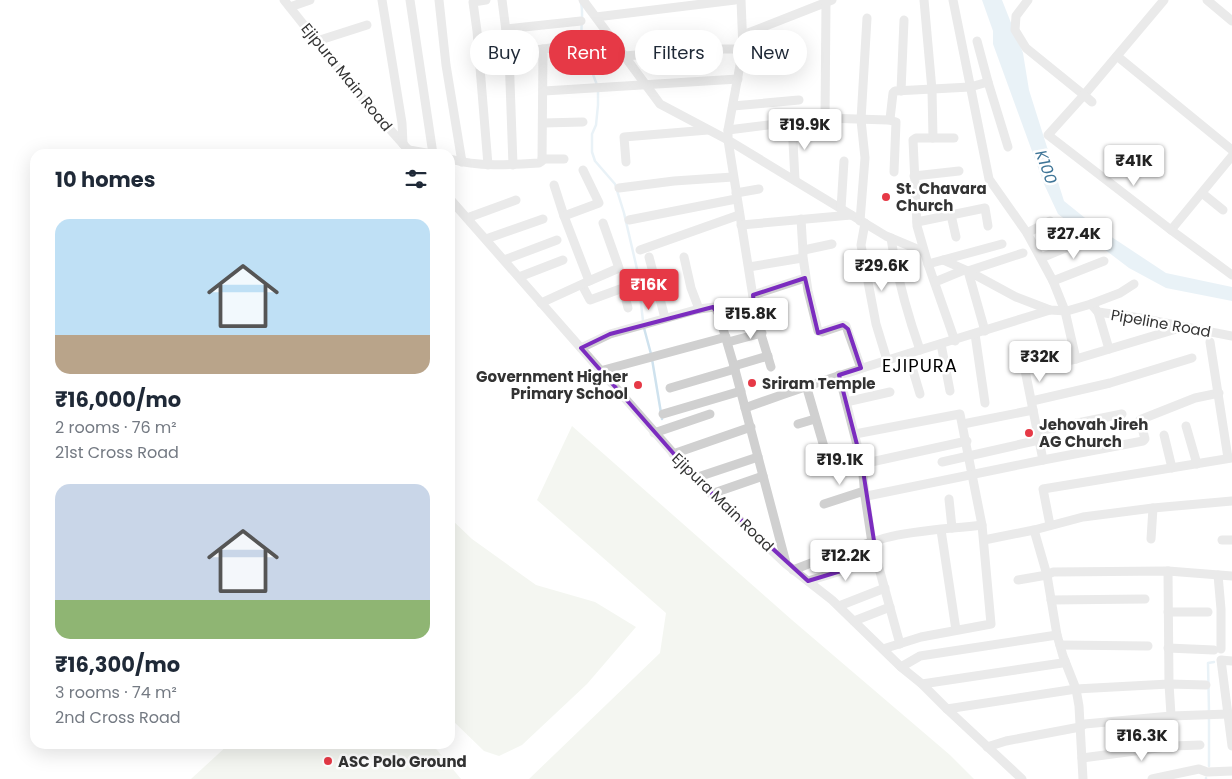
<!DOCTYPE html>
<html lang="en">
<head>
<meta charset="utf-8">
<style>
  :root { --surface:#fff; --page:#f2f2f3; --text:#1f2937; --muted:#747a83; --accent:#e63946 }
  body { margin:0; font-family:Poppins,sans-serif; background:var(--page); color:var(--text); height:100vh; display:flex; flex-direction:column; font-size:19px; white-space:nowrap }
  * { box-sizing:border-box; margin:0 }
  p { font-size:16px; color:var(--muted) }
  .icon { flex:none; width:28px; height:28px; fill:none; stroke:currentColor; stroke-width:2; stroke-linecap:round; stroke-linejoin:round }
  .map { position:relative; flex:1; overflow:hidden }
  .sheet { position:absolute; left:30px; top:149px; width:425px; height:600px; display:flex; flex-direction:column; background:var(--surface); border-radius:15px; box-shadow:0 5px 20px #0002 }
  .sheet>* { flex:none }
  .banner { position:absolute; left:470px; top:30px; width:475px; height:45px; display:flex; gap:10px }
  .price { position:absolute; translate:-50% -42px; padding:0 11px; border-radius:5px; background:#fff; color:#222; font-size:16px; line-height:32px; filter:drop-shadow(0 1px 2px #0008) }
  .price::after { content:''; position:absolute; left:50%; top:30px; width:15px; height:11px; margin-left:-8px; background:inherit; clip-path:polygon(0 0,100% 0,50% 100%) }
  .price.current { background:var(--accent); color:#fff }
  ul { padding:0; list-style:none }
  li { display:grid; align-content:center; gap:10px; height:265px; padding:0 25px }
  li span { display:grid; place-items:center; height:155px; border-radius:15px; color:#555 }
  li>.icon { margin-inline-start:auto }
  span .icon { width:90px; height:90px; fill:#fffc; stroke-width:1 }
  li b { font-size:21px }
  h2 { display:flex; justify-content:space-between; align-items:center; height:60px; padding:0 25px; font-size:21px }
  .chip { padding:0 18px; border-radius:22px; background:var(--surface); box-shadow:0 5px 20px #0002; font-size:18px; line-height:45px }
  .chip.current { background:var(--accent); color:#fff }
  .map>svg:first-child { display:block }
  .green { fill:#e6ecdf }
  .water { fill:#cfe2ee }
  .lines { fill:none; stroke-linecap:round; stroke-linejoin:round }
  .stream { stroke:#cfe2ee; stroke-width:2.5 }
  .minor { stroke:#d0d0d0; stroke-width:9 }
  .marked { fill:none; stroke:#7b2cbf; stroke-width:4; stroke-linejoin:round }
  .poi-dot { fill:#e63946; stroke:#fff; stroke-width:2 }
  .labels { text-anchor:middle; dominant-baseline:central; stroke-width:5; stroke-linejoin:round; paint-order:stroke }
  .street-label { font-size:15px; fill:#333; stroke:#fff }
  .poi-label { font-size:15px; font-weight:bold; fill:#333; stroke:#fff; text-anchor:start }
  .water-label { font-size:16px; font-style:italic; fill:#3f7597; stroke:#fff }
  .quarter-label { font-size:18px; letter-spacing:1px; fill:#000; stroke:#fff }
</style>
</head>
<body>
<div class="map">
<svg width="1232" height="779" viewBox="0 0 1232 779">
  <rect width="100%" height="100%" fill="#fff"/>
  <g class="green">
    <polygon points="572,426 792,620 950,755 974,779 529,779 660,653 666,613 537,500"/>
    <polygon points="450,518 472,539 536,585 595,602 636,627 587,684 522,745 499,756 484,751 450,718"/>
    <polygon points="229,744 432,744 461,779 191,779"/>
  </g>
  <polygon class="water" points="982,0 1002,0 1023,53 1029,90 1064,201 1095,226 1166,273 1232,287 1232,301 1166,288 1129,268 1058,214 1044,184 993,44 993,31"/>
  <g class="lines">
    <g class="stream">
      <path d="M581,3C584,15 580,27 582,39C585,55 591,69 597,85"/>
      <polyline points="598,90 598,105 596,125 592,134 592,152 595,161 615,184 624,213 637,269 643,321"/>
      <polyline points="644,328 651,354"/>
      <polyline points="652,359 662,419"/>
      <polyline points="1209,711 1208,663 1214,662"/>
      <polyline points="1209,718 1209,766"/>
      <polyline points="1206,779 1206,778"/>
    </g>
    <g class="minor">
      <polyline points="284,0 362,98 412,154"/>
      <polyline points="382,0 402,123 403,144"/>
      <polyline points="410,0 433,154"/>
      <polyline points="439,0 446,65 462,162"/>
      <polyline points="486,0 473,2 477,31 488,165"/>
      <polyline points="502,0 509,54 513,165"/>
      <polyline points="583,0 660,104 728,140 886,236 924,252"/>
      <polyline points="741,0 743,49 728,130 728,140 754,303 752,305 719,315 734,366 786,563"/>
      <polyline points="924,0 932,90 933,138 916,138 913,140 917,226 928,264 955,341"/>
      <polyline points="953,0 989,179 1027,233 1053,281 1065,311 1076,359"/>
      <polyline points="1028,0 1016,16 1015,30 1026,48 1084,95 1164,0"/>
      <polyline points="1207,0 1232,21"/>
      <polyline points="290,7 310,0"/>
      <polyline points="596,17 735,0"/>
      <polyline points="506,29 581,21"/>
      <polyline points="743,35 832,0"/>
      <polyline points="317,41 367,25"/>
      <polyline points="977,41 988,82 1008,147"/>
      <polyline points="543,49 574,45"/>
      <polyline points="625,56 704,49 743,49"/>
      <polyline points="1117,56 1232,150"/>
      <polyline points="741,65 796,62"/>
      <polyline points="544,91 738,79"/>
      <polyline points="901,91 904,20"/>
      <polyline points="1092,102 1084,95 1048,135 1171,230 1232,156"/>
      <polyline points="733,106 799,100"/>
      <polyline points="825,118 826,2"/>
      <polyline points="889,120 896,122 894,172"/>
      <polyline points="543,123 583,122"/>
      <polyline points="792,123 795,180"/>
      <polyline points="728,130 825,118 888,120 890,119 893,93 895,91 970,87 988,82"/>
      <polyline points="933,138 954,138"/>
      <polyline points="409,150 432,154"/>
      <path d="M450,159C479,167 509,165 539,163L542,161L543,49L509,54"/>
      <polyline points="542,159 564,159"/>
      <polyline points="626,162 624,137 708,130"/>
      <polyline points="914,176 959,171"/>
      <polyline points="554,185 564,216"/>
      <polyline points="619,188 674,181 733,177"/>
      <polyline points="736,193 759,189"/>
      <polyline points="1202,193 1223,210"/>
      <polyline points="450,199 695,478 786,564 832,600 901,667 922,684 947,709 1022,779"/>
      <polyline points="841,209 844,161"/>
      <polyline points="951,215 956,237"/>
      <polyline points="467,218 516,200"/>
      <polyline points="801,219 803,252"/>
      <polyline points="629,220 736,199"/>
      <polyline points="860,221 865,158 861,120 867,18"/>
      <polyline points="917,222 985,208 988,226"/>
      <polyline points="865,223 861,245 876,324 887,360"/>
      <polyline points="741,225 851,215"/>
      <polyline points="1171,230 1232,275"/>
      <polyline points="1027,233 1050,221"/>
      <path d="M891,238C897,277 907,313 920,350"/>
      <polyline points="486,239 543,219"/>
      <polyline points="640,250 739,215"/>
      <polyline points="649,257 665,318"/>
      <polyline points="803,257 808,291 818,331 822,332 843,325 846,326 861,368"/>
      <polyline points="1041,258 1075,244"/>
      <polyline points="504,260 557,240"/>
      <polyline points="943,260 1002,244"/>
      <polyline points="928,264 943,260 968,271 1016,297 1050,310 1067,311 1091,304 1098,312 1140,318 1232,336"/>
      <polyline points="749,267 802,258 804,250 832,244"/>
      <polyline points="519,277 563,260"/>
      <polyline points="589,281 619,268 603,223"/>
      <polyline points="1053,281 1104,261"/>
      <polyline points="935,282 964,270"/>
      <polyline points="582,285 590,300 623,288 628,308"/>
      <polyline points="753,295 805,278"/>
      <polyline points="541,303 589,281 564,216 599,203 583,170"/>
      <polyline points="1091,304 1120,293 1134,284"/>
      <polyline points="752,305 771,367"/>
      <polyline points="699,309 715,307 719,315"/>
      <polyline points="1098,312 1109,349"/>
      <polyline points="1183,327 1076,359 1025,370 1043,460 1143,441 1145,439 1140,420 1142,419 1195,398 1219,393"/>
      <polyline points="985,331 968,271 1023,253"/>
      <polyline points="975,334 985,403"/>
      <polyline points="728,342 762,333"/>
      <polyline points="1210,342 1228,458"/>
      <polyline points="941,344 950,391"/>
      <polyline points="581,348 610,334 699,309 691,288 684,257"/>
      <polyline points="908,354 920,394"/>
      <polyline points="734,366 768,356"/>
      <polyline points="600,371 726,337"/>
      <polyline points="839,375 862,464 967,441"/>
      <polyline points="806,385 831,471"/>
      <polyline points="670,388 735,369"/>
      <polyline points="1032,401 1110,383 1192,358"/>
      <polyline points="846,402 890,392"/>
      <path d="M745,408C846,371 948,342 1050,310"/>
      <polyline points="663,414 741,391"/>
      <polyline points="798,424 815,419"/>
      <polyline points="963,424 1033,410"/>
      <polyline points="1186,426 1197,464"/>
      <polyline points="1038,431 1122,414"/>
      <polyline points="654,433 710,414"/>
      <polyline points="855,434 960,414 982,525 991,624 921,637 883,649"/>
      <polyline points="1164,435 1172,468"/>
      <polyline points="673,454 751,427"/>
      <polyline points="942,462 1039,440"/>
      <polyline points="862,464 865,496 867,496 1043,460"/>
      <polyline points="695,478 758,457"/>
      <polyline points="711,494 763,476"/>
      <polyline points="865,496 872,543 900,644"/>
      <polyline points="949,499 952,528"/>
      <polyline points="824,504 864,491"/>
      <polyline points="1050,525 1043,489 1232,458"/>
      <polyline points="941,530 956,630"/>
      <polyline points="1034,530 1047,575 1057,635 1063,656 1076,689 1079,706 1083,779"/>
      <polyline points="1151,539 1153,508"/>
      <polyline points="984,540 1034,530 1083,517 1153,508 1232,501"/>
      <polyline points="1222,540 1232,540"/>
      <path d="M793,570C823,558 854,547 885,538C916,530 950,529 982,525"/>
      <polyline points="1168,571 1169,684 1173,746"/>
      <polyline points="1218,575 1221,609 1221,649"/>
      <polyline points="1018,580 1047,575 1053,572 1168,571 1232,576"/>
      <polyline points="808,581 877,560"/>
      <polyline points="1051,600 1145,599"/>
      <polyline points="839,606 885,588"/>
      <polyline points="1168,612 1208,612"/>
      <polyline points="854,621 890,607"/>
      <polyline points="1060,645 1148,646"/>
      <polyline points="1168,648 1214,650"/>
      <polyline points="1232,661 1221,660 1232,746"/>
      <polyline points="901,667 920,656 1057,635"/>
      <polyline points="922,684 1062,663 1065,661"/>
      <polyline points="947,709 1076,689 1169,684 1206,685"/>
      <polyline points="987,747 1006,741 1080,727 1085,724 1171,716 1228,714"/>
      <polyline points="1082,758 1173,746 1200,745"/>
      <polyline points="1152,779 1199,769 1207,772 1232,771"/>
    </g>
  </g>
  <path d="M0 0H1232V779H0ZM805,278L818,333L843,325L848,329L861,368L839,375L862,464L877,560L808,581L695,478L581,348L610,334L713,307L719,315L754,305L753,295Z" fill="#fff" fill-opacity=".55" fill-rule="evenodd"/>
  <path class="marked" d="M805,278L818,333L843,325L848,329L861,368L839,375L862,464L877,560L808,581L695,478L581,348L610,334L713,307L719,315L754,305L753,295Z"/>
  <g class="poi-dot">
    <circle cx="886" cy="197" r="5"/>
    <circle cx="752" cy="383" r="5"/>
    <circle cx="638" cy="385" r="5"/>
    <circle cx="1029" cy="433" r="5"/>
    <circle cx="328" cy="761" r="5"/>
  </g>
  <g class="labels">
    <g class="street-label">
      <text transform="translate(347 77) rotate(51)">Ejipura Main Road</text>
      <text transform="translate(1161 323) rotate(10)">Pipeline Road</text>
      <text transform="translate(723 502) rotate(44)">Ejipura Main Road</text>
    </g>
    <g class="poi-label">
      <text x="896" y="188">St. Chavara<tspan x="896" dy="17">Church</tspan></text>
      <text x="628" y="376" text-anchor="end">Government Higher<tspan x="628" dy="17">Primary School</tspan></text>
      <text x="762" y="383">Sriram Temple</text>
      <text x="1039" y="424">Jehovah Jireh<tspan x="1039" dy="17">AG Church</tspan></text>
      <text x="338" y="761">ASC Polo Ground</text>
    </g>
    <g class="water-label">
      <text transform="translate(1046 167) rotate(70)">K100</text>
    </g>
    <g class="quarter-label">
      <text x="920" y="365">EJIPURA</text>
    </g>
  </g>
</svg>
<b class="price" style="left:805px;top:151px">₹19.9K</b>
<b class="price" style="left:1134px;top:187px">₹41K</b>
<b class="price" style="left:1074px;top:260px">₹27.4K</b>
<b class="price" style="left:882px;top:292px">₹29.6K</b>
<b class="price current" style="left:649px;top:311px">₹16K</b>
<b class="price" style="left:751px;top:340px">₹15.8K</b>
<b class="price" style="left:1040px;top:383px">₹32K</b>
<b class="price" style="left:840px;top:486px">₹19.1K</b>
<b class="price" style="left:846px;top:582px">₹12.2K</b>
<b class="price" style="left:1142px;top:762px">₹16.3K</b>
<div class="banner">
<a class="chip">Buy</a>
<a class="chip current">Rent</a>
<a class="chip">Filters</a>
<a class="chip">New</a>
</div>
<section class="sheet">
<h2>10 homes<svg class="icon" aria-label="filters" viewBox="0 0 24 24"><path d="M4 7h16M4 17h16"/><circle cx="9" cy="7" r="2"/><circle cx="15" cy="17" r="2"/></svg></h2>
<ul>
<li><span style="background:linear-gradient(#bfe0f5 75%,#b9a48a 0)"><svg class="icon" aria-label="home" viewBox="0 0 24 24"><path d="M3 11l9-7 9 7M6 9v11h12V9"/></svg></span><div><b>₹16,000/mo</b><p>2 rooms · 76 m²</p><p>21st Cross Road</p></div></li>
<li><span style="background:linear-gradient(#c9d6e8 75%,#8fb573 0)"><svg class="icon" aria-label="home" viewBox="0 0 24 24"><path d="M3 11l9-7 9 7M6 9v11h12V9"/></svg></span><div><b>₹16,300/mo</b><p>3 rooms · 74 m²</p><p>2nd Cross Road</p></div></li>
</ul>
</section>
</div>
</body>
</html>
